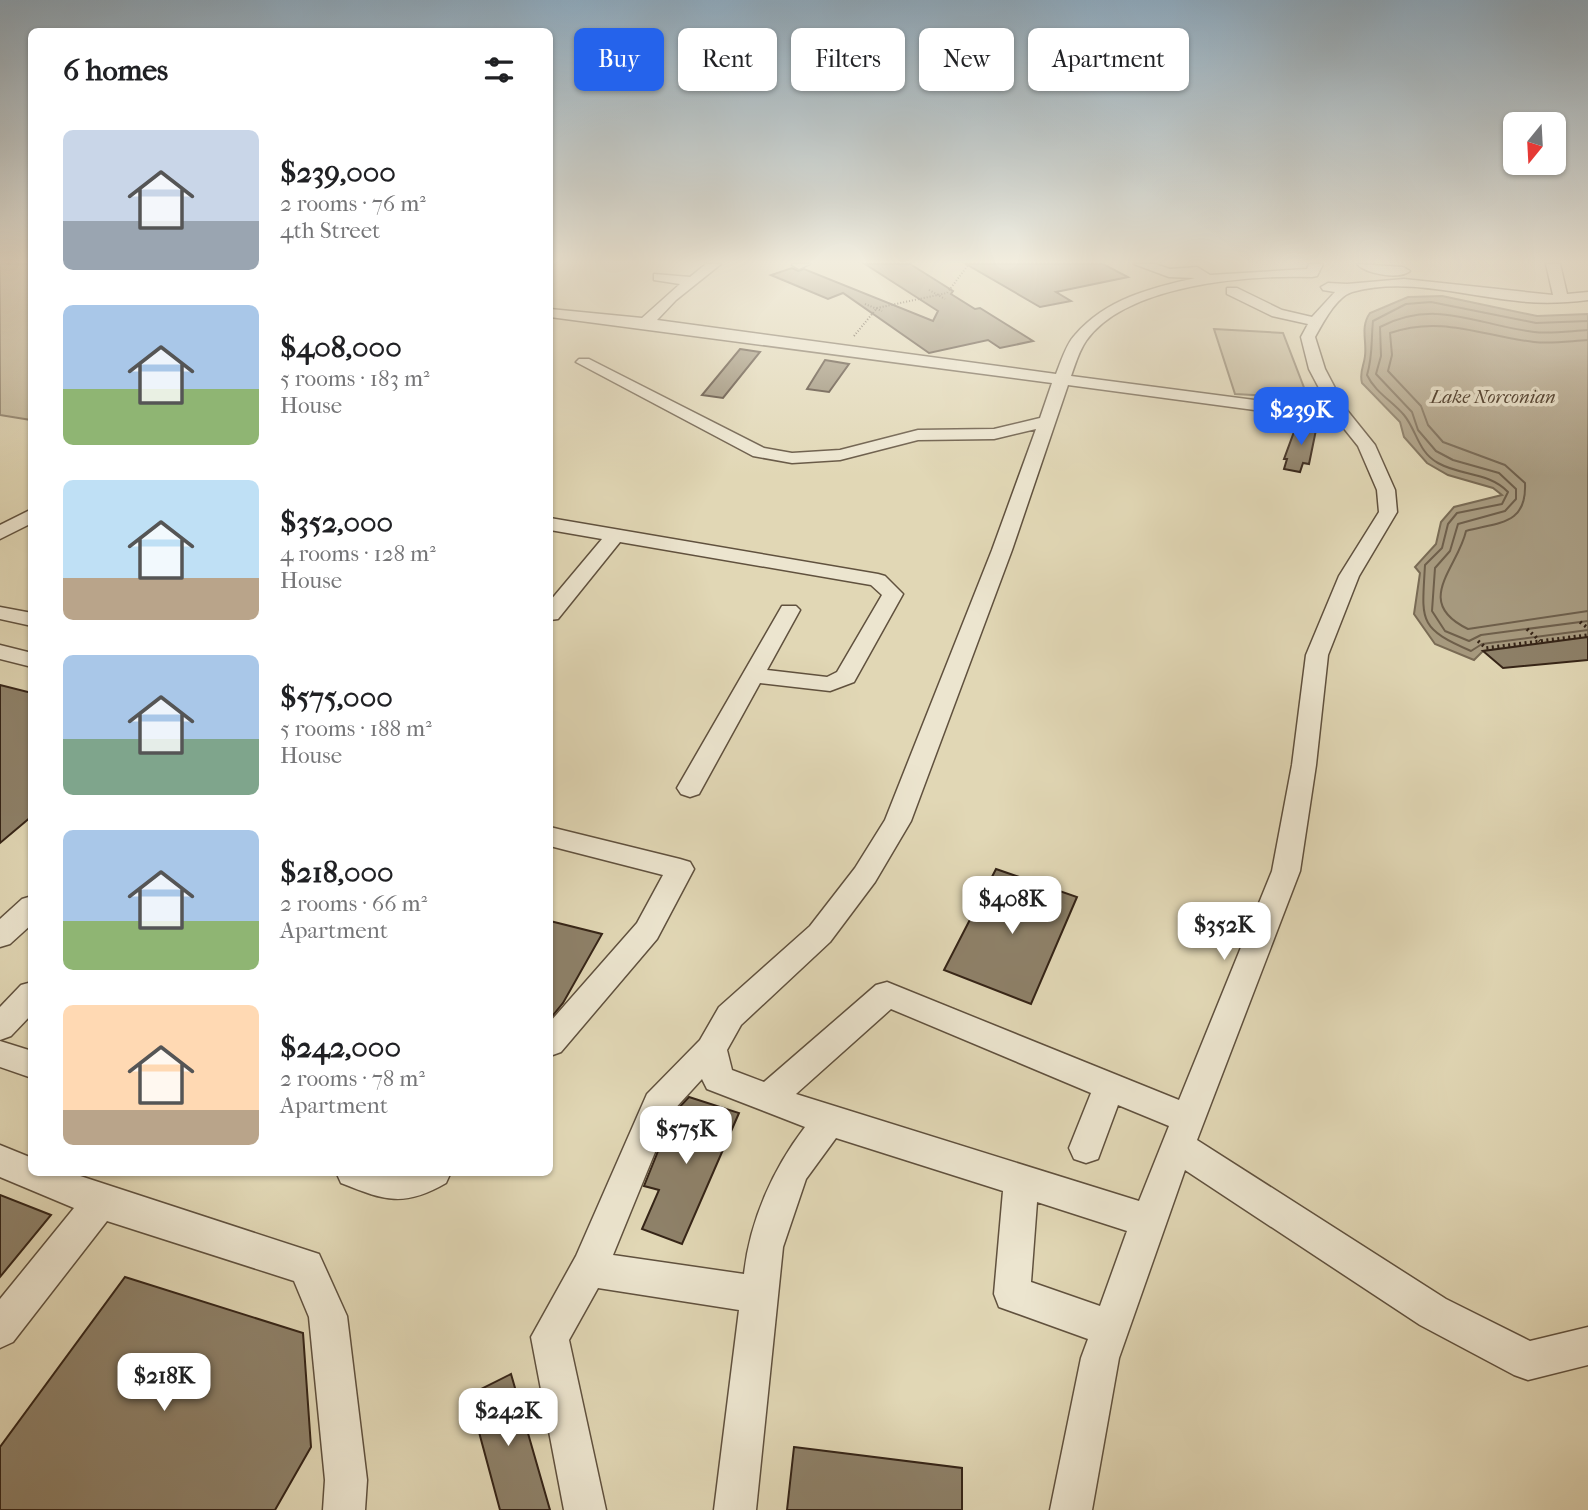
<!DOCTYPE html>
<html lang="en">
<head>
<meta charset="utf-8">
<style>
  :root { --surface:#fff; --page:#f6f6f6; --text:#202124; --muted:#757577; --accent:#2563eb }
  body { margin:0; font-family:"IM FELL French Canon",serif; background:var(--page); color:var(--text); height:100vh; display:flex; flex-direction:column; font-size:26px; white-space:nowrap }
  * { box-sizing:border-box; margin:0 }
  p { font-size:23px; color:var(--muted) }
  .icon { flex:none; width:38px; height:38px; fill:none; stroke:currentColor; stroke-width:2; stroke-linecap:round; stroke-linejoin:round }
  .map { position:relative; flex:1; overflow:hidden }
  .side { position:absolute; left:28px; top:28px; width:525px; height:1148px; display:flex; flex-direction:column; background:var(--surface); border-radius:10px; box-shadow:0 2px 5px #0004 }
  .side>* { flex:none }
  .top-card { position:absolute; left:574px; top:28px; width:665px; height:63px; display:flex; gap:14px }
  .needle { width:46px; rotate:198deg }
  .controls { position:absolute; left:1503px; top:112px; display:grid; gap:14px }
  .controls a { display:grid; place-items:center; width:63px; height:63px; border-radius:10px; background:var(--surface); box-shadow:0 2px 5px #0004; font-size:35px }
  .price { position:absolute; translate:-50% -60px; padding:0 16px; border-radius:14px; background:#fff; color:#222; font-size:23px; line-height:46px; filter:drop-shadow(0 2px 4px #0008) }
  .price::after { content:''; position:absolute; left:50%; top:42px; width:21px; height:16px; margin-left:-10px; background:inherit; clip-path:polygon(0 0,100% 0,50% 100%) }
  .price.current { background:var(--accent); color:#fff }
  ul { padding:0; list-style:none }
  li { display:flex; align-items:center; gap:21px; height:175px; padding:0 35px }
  li span { display:grid; place-items:center; flex:none; width:196px; height:140px; border-radius:10px; color:#555 }
  li>.icon { margin-inline-start:auto }
  span .icon { width:84px; height:84px; fill:#fffc; stroke-width:1 }
  li b { font-size:30px }
  h2 { display:flex; justify-content:space-between; align-items:center; height:84px; padding:0 35px; font-size:30px }
  .chip { padding:0 24px; border-radius:10px; background:var(--surface); box-shadow:0 2px 5px #0004; font-size:24px; line-height:63px }
  .chip.current { background:var(--accent); color:#fff }
  .map>svg:first-child { display:block }
  .green { fill:#c4b99a; stroke:#7c6e58; stroke-width:2 }
  .water { fill:#a79a7f; stroke:#796b55; stroke-width:2 }
  .lines { fill:none; stroke-linecap:round; stroke-linejoin:round }
  .shore { stroke:#6e5f4b; stroke-width:2 }
  .building { fill:#8e8169; stroke:#352417; stroke-width:2 }
  .minor-casing { stroke:#60513e; stroke-width:3 }
  .path-far1 { stroke:#352417; stroke-width:2; stroke-dasharray:1 2; stroke-linecap:butt }
  .path { stroke:#352417; stroke-width:3.5; stroke-dasharray:2 3.5; stroke-linecap:butt }
  .minor { fill:#ece5cf; fill-rule:evenodd }
  .labels { text-anchor:middle; dominant-baseline:central; stroke-width:7; stroke-linejoin:round; paint-order:stroke }
  .far-water-label { font-size:19px; font-style:italic; fill:#574736; stroke:#ece5cf }
</style>
</head>
<body>
<div class="map">
<svg width="1588" height="1510" viewBox="0 0 1588 1510">
  <rect width="100%" height="100%" fill="#e1d7b5"/>
  <filter id="stains"><feTurbulence type="fractalNoise" baseFrequency=".00286" numOctaves="4"/><feColorMatrix values="0 0 0 0 .2 0 0 0 0 .09 0 0 0 0 .02 0 0 0 .5 -.17"/></filter>
  <radialGradient id="worn" r=".72"><stop offset=".6" stop-color="#630" stop-opacity="0"/><stop offset="1" stop-color="#630" stop-opacity=".3"/></radialGradient>
  <g class="green">
    <polygon points="0,264 31,264 31,420 0,415"/>
    <polygon points="1214,329 1283,333 1308,398 1235,394"/>
  </g>
  <path class="water" d="M1442,296L1537,316L1588,314V637L1483,651L1474,660L1435,644L1414,614L1420,573L1415,567L1436,544L1441,522L1454,507L1502,495L1493,488L1448,475L1427,463L1404,437L1400,422L1362,383C1359,372 1364,366 1365,356C1367,341 1360,327 1370,313L1408,297Z"/>
  <g class="lines">
    <g class="shore">
      <path d="M1588,321L1536,323L1431,302L1406,304L1373,321C1371,340 1373,356 1367,375C1375,392 1392,401 1404,415C1417,431 1418,452 1438,463C1461,476 1489,472 1508,492L1502,504L1457,513L1448,524L1442,548L1425,565C1422,620 1417,628 1471,651L1482,644L1588,630"/>
      <path d="M1588,330C1570,331 1551,334 1534,332C1477,325 1436,298 1380,327L1381,356L1376,374L1412,412L1418,430L1436,451L1453,460L1499,473L1516,489V499L1505,511L1458,524L1450,551L1435,568L1432,611L1445,631L1469,641L1481,635L1588,621"/>
      <path d="M1588,340C1570,341 1552,344 1534,342C1483,336 1441,315 1390,333L1392,355L1388,371L1421,406L1428,425L1443,442L1505,465L1525,483C1527,525 1499,522 1466,531C1458,568 1412,602 1468,629L1588,611"/>
    </g>
  </g>
  <g class="building">
    <polygon points="865,264 910,264 953,291 951,294 975,309 980,308 1033,341 1000,348 988,340 929,353 843,293 828,299 771,275 792,268 798,271 804,269 933,321 938,311"/>
    <polygon points="966,264 1103,264 1128,277 1056,292 1071,301 1040,307"/>
    <polygon points="740,349 760,352 723,398 702,395"/>
    <polygon points="825,360 849,364 829,392 807,389"/>
    <polygon points="1298,421 1317,425 1309,464 1303,463 1300,472 1284,469 1287,459 1284,459"/>
    <polygon points="1588,637 1588,660 1503,668 1483,651"/>
    <polygon points="0,685 32,693 32,816 0,843"/>
    <polygon points="996,869 1077,897 1031,1004 944,970"/>
    <polygon points="550,921 602,934 563,1003 550,1019"/>
    <polygon points="689,1097 739,1113 682,1244 642,1229 659,1190 644,1186 673,1114"/>
    <polygon points="0,1195 51,1215 0,1277"/>
    <polygon points="125,1277 303,1333 311,1447 275,1510 0,1510 0,1447"/>
    <polygon points="511,1374 550,1510 500,1510 469,1395"/>
    <polygon points="794,1447 962,1468 962,1510 787,1510"/>
  </g>
  <g class="lines">
    <g class="minor-casing">
      <g id="minor">
        <path d="M706,264H721L676,300L657,320L1056,374C1061,362 1066,344 1075,335C1106,299 1151,288 1195,278L1169,277L1134,264H1155L1170,269L1197,267L1210,275L1307,269L1309,264H1323L1317,276L1312,277C1249,275 1126,284 1086,341C1079,351 1075,365 1071,376L1262,401L1328,405L1309,369L1301,337L1308,324L1272,316L1227,294V288H1237L1282,310L1312,317L1335,292L1323,290L1321,287L1328,283L1347,284L1404,279L1553,295L1546,264H1560L1567,294L1588,292V300C1564,303 1542,304 1518,301C1465,296 1406,277 1352,292C1336,297 1323,323 1315,337L1325,369L1346,409L1375,445L1395,490L1397,512L1359,576L1328,655L1316,765L1300,871L1197,1140L1446,1299L1530,1341L1588,1327V1365L1528,1380L1514,1375L1420,1325L1185,1170L1119,1358L1092,1510H1050L1081,1358L1088,1339L999,1307L994,1294L1003,1191L836,1138L806,1179L783,1247L756,1510H714L739,1310L598,1288L569,1340L606,1510H564L531,1337L576,1256L647,1094L700,1040L719,1007L810,926L855,868L885,820L992,550L1036,429L994,439L918,440L840,460L792,463L753,456L576,362L579,359H589L764,448L792,453L840,450L918,430L994,429L1040,418L1052,383L550,317V309L642,318L680,284L654,280V274L690,277ZM1068,385L1262,411L1334,416L1358,446L1377,490L1379,512L1339,576L1306,655L1292,765L1272,871L1179,1100L887,982L876,985L764,1082L732,1070L727,1050L741,1025L830,942L875,882L911,821L1012,550ZM891,1009L1091,1093L1069,1148L1074,1159L1086,1163L1098,1159L1118,1105L1169,1126L1139,1201L796,1094ZM702,1079L707,1089L805,1127C773,1169 750,1220 744,1274L613,1255L671,1113ZM1037,1202L1127,1231L1100,1306L1031,1282Z"/>
        <polygon points="810,264 799,269 792,265 793,264"/>
        <path d="M1357,264L1403,267L1410,271C1399,280 1366,274 1357,264Z"/>
        <polygon points="32,509 32,523 0,539 0,525"/>
        <polygon points="550,518 878,574 885,576 903,594 854,682 830,691 760,683 699,794 690,797 681,794 677,788 782,606 796,606 800,610 767,670 827,677 837,672 882,595 871,585 620,542 558,619 550,620 550,601 602,539 550,530"/>
        <polygon points="0,607 32,613 32,626 0,619"/>
        <polygon points="0,645 32,653 32,667 0,659"/>
        <polygon points="550,827 680,859 690,862 694,869 657,939 561,1052 550,1056 550,1022 637,923 663,875 550,846"/>
        <polygon points="32,896 32,924 10,944 0,947 0,919 22,899"/>
        <polygon points="32,982 32,1014 11,1036 0,1040 0,1007 21,985"/>
        <polygon points="0,1041 32,1051 32,1078 0,1067"/>
        <polygon points="0,1145 32,1158 32,1172 68,1172 319,1254 347,1316 367,1480 365,1510 323,1510 325,1480 309,1317 294,1281 107,1221 13,1342 0,1348 0,1299 74,1208 0,1177"/>
        <path d="M336,1172H451L446,1183C403,1208 384,1200 341,1183Z"/>
      </g>
    </g>
    <g class="path-far1">
      <polyline points="929,290 945,299"/>
      <polyline points="865,304 882,311"/>
      <polyline points="854,336 877,308 947,293 969,264"/>
    </g>
    <g class="path">
      <polyline points="1580,622 1588,628"/>
      <polyline points="1527,629 1540,641"/>
      <polyline points="1478,641 1486,648 1588,635"/>
    </g>
    <use href="#minor" class="minor"/>
  </g>
  <linearGradient id="sky" x2="0" y2="1"><stop stop-color="#8eaabe"/><stop offset="0.55" stop-color="#f2edde"/><stop offset="1" stop-color="#f2edde" stop-opacity="0"/></linearGradient>
  <rect width="1588" height="476" fill="url(#sky)"/>
  <g class="labels">
    <g class="far-water-label">
      <text x="1493" y="397">Lake Norconian</text>
    </g>
  </g>
  <rect width="100%" height="100%" filter="url(#stains)"/>
  <rect width="100%" height="100%" fill="url(#worn)"/>
</svg>
<div class="controls">
<a><svg class="needle" viewBox="-14 -14 28 28"><path d="M0-13l5 13h-10z" fill="#e53935"/><path d="M0 13l5-13h-10z" fill="#757577"/></svg></a>
</div>
<b class="price current" style="left:1301px;top:447px">$239K</b>
<b class="price" style="left:1012px;top:936px">$408K</b>
<b class="price" style="left:1224px;top:962px">$352K</b>
<b class="price" style="left:686px;top:1166px">$575K</b>
<b class="price" style="left:164px;top:1413px">$218K</b>
<b class="price" style="left:508px;top:1448px">$242K</b>
<div class="top-card">
<a class="chip current">Buy</a>
<a class="chip">Rent</a>
<a class="chip">Filters</a>
<a class="chip">New</a>
<a class="chip">Apartment</a>
</div>
<section class="side">
<h2>6 homes<svg class="icon" aria-label="filters" viewBox="0 0 24 24"><path d="M4 7h16M4 17h16"/><circle cx="9" cy="7" r="2"/><circle cx="15" cy="17" r="2"/></svg></h2>
<ul>
<li><span style="background:linear-gradient(#c9d6e8 65%,#9aa5b1 0)"><svg class="icon" aria-label="home" viewBox="0 0 24 24"><path d="M3 11l9-7 9 7M6 9v11h12V9"/></svg></span><div><b>$239,000</b><p>2 rooms · 76 m²</p><p>4th Street</p></div></li>
<li><span style="background:linear-gradient(#a9c7e8 60%,#8fb573 0)"><svg class="icon" aria-label="home" viewBox="0 0 24 24"><path d="M3 11l9-7 9 7M6 9v11h12V9"/></svg></span><div><b>$408,000</b><p>5 rooms · 183 m²</p><p>House</p></div></li>
<li><span style="background:linear-gradient(#bfe0f5 70%,#b9a48a 0)"><svg class="icon" aria-label="home" viewBox="0 0 24 24"><path d="M3 11l9-7 9 7M6 9v11h12V9"/></svg></span><div><b>$352,000</b><p>4 rooms · 128 m²</p><p>House</p></div></li>
<li><span style="background:linear-gradient(#a9c7e8 60%,#7fa58c 0)"><svg class="icon" aria-label="home" viewBox="0 0 24 24"><path d="M3 11l9-7 9 7M6 9v11h12V9"/></svg></span><div><b>$575,000</b><p>5 rooms · 188 m²</p><p>House</p></div></li>
<li><span style="background:linear-gradient(#a9c7e8 65%,#8fb573 0)"><svg class="icon" aria-label="home" viewBox="0 0 24 24"><path d="M3 11l9-7 9 7M6 9v11h12V9"/></svg></span><div><b>$218,000</b><p>2 rooms · 66 m²</p><p>Apartment</p></div></li>
<li><span style="background:linear-gradient(#ffd9b3 75%,#b9a48a 0)"><svg class="icon" aria-label="home" viewBox="0 0 24 24"><path d="M3 11l9-7 9 7M6 9v11h12V9"/></svg></span><div><b>$242,000</b><p>2 rooms · 78 m²</p><p>Apartment</p></div></li>
</ul>
</section>
</div>
</body>
</html>
